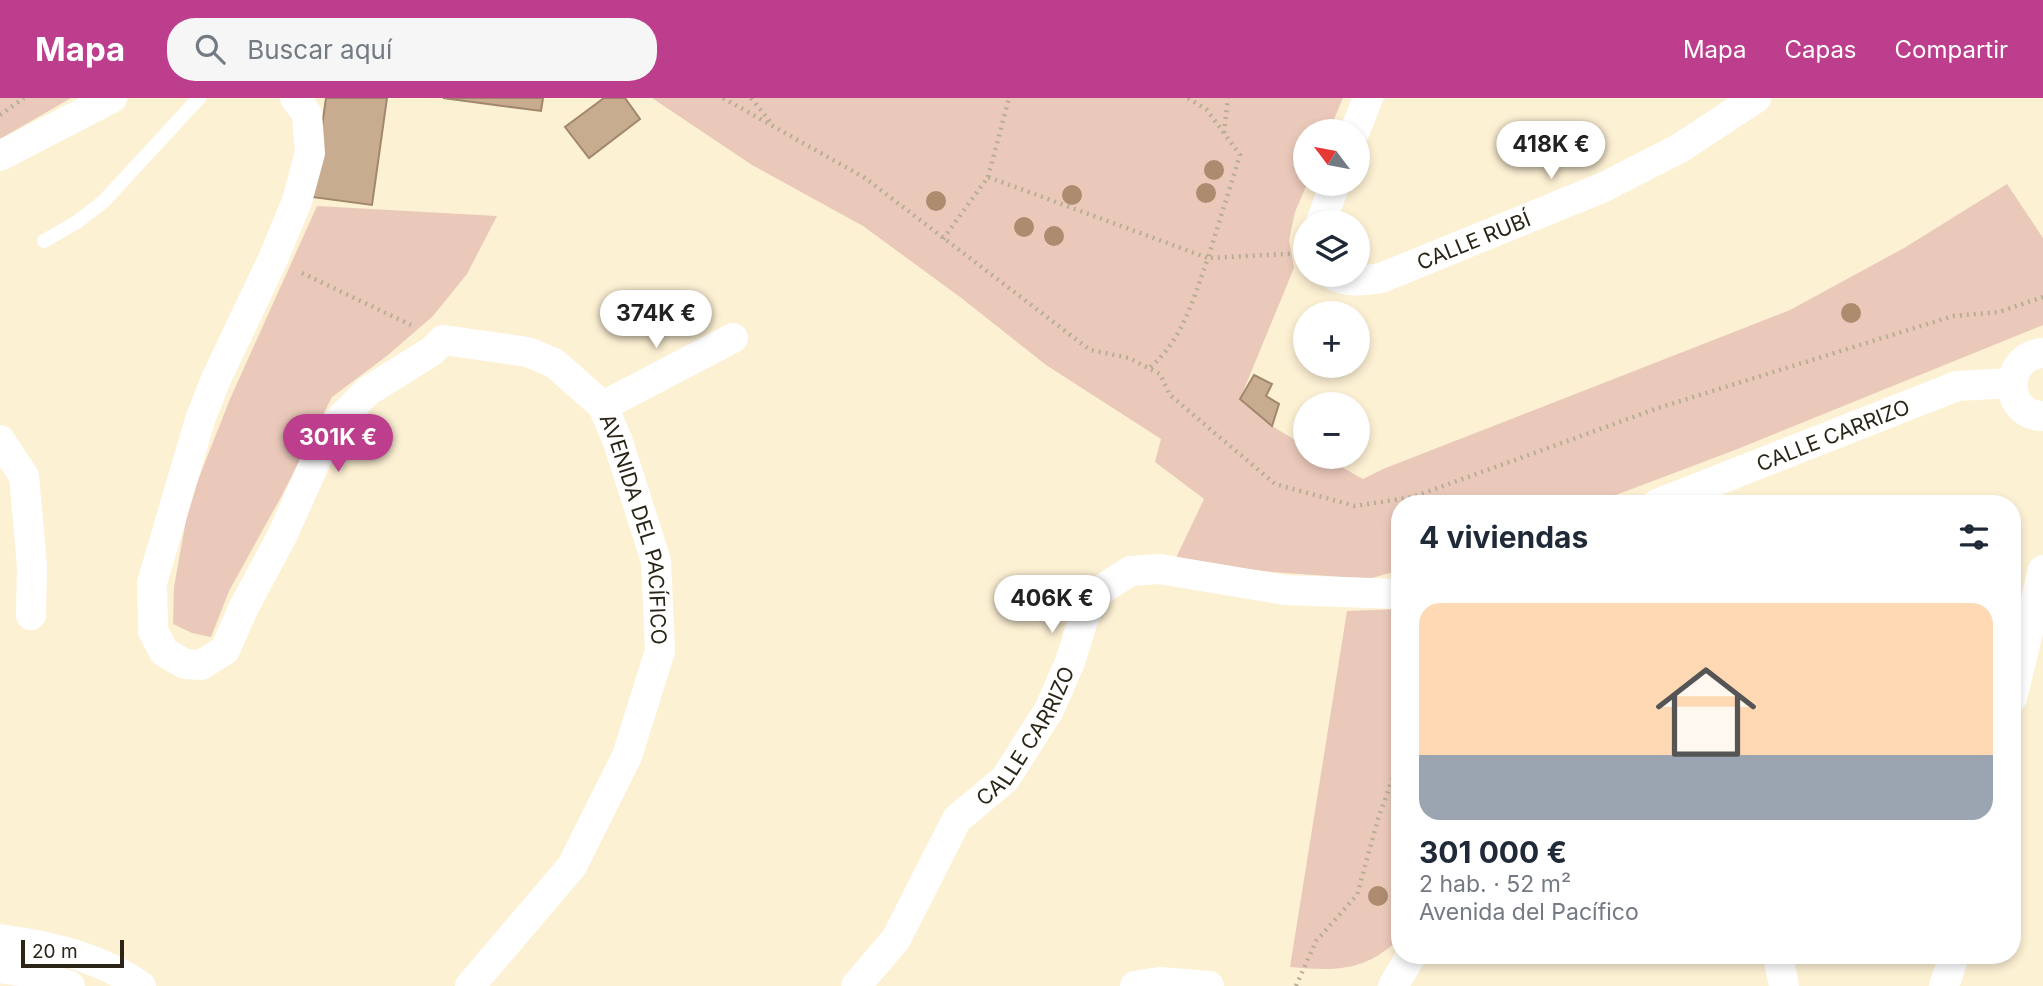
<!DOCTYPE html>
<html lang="es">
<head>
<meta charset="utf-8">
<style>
  :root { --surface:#fff; --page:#f6f6f7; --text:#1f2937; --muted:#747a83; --accent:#bc3e8c }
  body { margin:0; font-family:Inter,sans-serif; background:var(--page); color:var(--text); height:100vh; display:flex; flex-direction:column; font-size:26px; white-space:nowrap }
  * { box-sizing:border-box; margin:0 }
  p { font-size:23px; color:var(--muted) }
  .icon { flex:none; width:38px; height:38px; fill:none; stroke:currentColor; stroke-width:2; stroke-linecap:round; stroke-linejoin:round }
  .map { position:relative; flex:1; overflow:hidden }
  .side { position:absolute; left:1391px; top:397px; width:630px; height:469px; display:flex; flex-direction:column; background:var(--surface); border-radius:28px; box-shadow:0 4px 10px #0003 }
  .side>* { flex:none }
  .needle { width:46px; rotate:302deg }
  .fabs { position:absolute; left:1293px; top:21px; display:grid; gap:14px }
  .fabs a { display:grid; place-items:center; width:77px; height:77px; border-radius:50%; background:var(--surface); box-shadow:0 4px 10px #0003; font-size:35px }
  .scale { position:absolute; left:21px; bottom:18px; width:103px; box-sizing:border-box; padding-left:7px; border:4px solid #2a2517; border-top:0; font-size:19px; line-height:24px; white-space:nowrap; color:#2a2517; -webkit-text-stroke:5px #fff; paint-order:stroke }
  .price { position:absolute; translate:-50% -60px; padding:0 16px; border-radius:24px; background:#fff; color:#222; font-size:23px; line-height:46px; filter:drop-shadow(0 2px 4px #0008) }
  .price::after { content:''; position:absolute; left:50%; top:42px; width:21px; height:16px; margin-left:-10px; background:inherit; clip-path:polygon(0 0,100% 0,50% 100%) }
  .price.active { background:var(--accent); color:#fff }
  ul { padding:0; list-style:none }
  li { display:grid; align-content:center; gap:14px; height:371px; padding:0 28px }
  li span { display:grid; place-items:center; height:217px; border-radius:21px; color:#555 }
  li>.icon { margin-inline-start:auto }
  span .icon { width:126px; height:126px; fill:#fffc; stroke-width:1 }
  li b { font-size:30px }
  h2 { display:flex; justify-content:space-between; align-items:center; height:84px; padding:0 28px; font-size:30px }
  header { display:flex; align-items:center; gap:42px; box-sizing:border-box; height:98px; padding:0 35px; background:var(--accent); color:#fff }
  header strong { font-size:33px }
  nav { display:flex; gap:38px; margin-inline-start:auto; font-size:24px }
  .search { width:490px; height:63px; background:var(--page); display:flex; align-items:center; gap:18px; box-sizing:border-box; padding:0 24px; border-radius:28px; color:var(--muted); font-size:26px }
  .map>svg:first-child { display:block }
  .green { fill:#eac9ba }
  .building { fill:#c8ac90; stroke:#a1876c; stroke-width:2 }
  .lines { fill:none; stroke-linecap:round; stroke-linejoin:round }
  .path { stroke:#b8ae96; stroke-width:4.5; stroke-dasharray:2 5; stroke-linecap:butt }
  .lane { stroke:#fff; stroke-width:14 }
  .street { stroke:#fff; stroke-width:30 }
  .tree { fill:#ad8b6f }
  .labels { text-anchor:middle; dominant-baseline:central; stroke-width:5; stroke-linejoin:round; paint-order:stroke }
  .street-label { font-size:21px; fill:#2a2517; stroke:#fff }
</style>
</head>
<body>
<header>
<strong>Mapa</strong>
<div class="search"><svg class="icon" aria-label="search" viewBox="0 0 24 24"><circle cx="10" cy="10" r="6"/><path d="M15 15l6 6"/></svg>Buscar aquí</div>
<nav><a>Mapa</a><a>Capas</a><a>Compartir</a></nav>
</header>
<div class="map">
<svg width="2043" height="888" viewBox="0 0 2043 888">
  <rect width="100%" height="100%" fill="#fdf1d4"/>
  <g class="green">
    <polygon points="0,0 71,0 0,41"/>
    <polygon points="652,0 1343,0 1329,33 1306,33 1306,86 1307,86 1295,114 1289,142 1294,170 1240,301 1272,328 1305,348 1306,359 1324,359 1363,381 1383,371 1790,212 1904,150 2007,86 2043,140 2043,227 1735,352 1592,406 1400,406 1400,472 1369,481 1273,474 1175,462 1204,401 1155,364 1161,341 1046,267 960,199 863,128 752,67"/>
    <polygon points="317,108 497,118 467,176 433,218 388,257 332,299 281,399 229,493 211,539 192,535 173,526 174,489 189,405 230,301"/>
    <path d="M1400,511V840C1365,874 1336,873 1290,869L1347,513Z"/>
  </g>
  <g class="building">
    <polygon points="326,0 387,0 372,107 312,99"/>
    <polygon points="443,0 543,0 541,13"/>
    <polygon points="604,0 625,0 640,21 589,60 565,29"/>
    <polygon points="1254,277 1272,286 1266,298 1279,306 1272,328 1240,301"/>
  </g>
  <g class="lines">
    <g class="path">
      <polyline points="723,0 865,80 1090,252 1129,260 1160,276 1170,297 1275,386 1355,408 1413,399 1658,310 1953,218 1999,214 2043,199"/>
      <polyline points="751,0 773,27"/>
      <polyline points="1188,0 1207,12 1240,57 1208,160 1306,155"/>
      <polyline points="0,17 24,0"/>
      <polyline points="1224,35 1228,0"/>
      <polyline points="988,79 1009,0"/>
      <path d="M943,141L988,79L1208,160C1193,201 1183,242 1149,270"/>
      <polyline points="302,175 411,227"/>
      <polyline points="1296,888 1316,843 1357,797 1378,721 1400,660"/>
    </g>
    <polyline class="lane" points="44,143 77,124 104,103 199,0"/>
    <g class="street">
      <path id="s1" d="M295,0L307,16L310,55L297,103L273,161L216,281L200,322L152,485L153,533L164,554L185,566L201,567L225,552L243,511L282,438L330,331L368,293L432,253L443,242L528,254L554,265L603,308L618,344L656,463L660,553L627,658L572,768L470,888"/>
      <polyline points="1355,33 1368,0"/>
      <polyline points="0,58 112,0"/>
      <polyline points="1321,124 1335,86"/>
      <path id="s2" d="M1333,177C1347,186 1366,182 1381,180L1604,89L1680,50L1756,0"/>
      <path d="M2043,255C2002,258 2003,318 2043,318"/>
      <polyline points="603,308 733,240"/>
      <polyline points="0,342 24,378 32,468 31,517"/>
      <path id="s3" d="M1657,406L1957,288L2012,285"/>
      <polyline points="2012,600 2043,472"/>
      <path d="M0,841C51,848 99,859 141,888"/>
      <polyline points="1778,858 1784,888"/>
      <polyline points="0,870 32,875 70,888"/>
      <path id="s4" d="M856,888L896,841L957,721L1005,681L1049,612L1070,564L1084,519L1098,494L1130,473L1159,471L1285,492L1400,496"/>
      <polyline points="1135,888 1159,884 1209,888"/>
      <polyline points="1393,888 1411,858"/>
      <polyline points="1944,888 1954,858"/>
    </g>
  </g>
  <g class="tree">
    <circle cx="1214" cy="72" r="10"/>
    <circle cx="1206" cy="95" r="10"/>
    <circle cx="1072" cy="97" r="10"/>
    <circle cx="936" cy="103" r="10"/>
    <circle cx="1024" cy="129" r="10"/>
    <circle cx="1054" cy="138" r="10"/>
    <circle cx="1851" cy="215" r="10"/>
    <circle cx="1378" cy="798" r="10"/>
  </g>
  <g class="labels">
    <g class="street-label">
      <text stroke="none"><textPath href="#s2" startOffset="149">CALLE RUBÍ</textPath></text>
      <text stroke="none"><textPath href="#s3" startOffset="189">CALLE CARRIZO</textPath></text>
      <text stroke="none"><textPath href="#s1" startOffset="1356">AVENIDA DEL PACÍFICO</textPath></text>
      <text stroke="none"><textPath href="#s4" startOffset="306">CALLE CARRIZO</textPath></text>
    </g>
  </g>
</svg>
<div class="fabs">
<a><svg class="needle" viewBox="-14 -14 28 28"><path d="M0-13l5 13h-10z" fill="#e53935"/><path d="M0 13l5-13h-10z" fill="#747a83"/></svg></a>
<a><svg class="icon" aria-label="layers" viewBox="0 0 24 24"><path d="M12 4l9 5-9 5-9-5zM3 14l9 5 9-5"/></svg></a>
<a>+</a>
<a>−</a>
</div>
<div class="scale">20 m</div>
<b class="price" style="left:1551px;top:83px">418K €</b>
<b class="price" style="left:656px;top:252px">374K €</b>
<b class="price active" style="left:338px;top:376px">301K €</b>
<b class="price" style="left:1052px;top:537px">406K €</b>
<section class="side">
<h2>4 viviendas<svg class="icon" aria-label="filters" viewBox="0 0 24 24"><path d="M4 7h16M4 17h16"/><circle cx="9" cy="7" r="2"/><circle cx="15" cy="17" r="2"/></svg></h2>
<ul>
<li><span style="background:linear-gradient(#ffd9b3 70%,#9aa5b1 0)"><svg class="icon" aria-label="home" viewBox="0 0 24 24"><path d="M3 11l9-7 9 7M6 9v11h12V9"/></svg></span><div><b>301 000 €</b><p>2 hab. · 52 m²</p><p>Avenida del Pacífico</p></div></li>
</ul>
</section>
</div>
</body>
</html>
